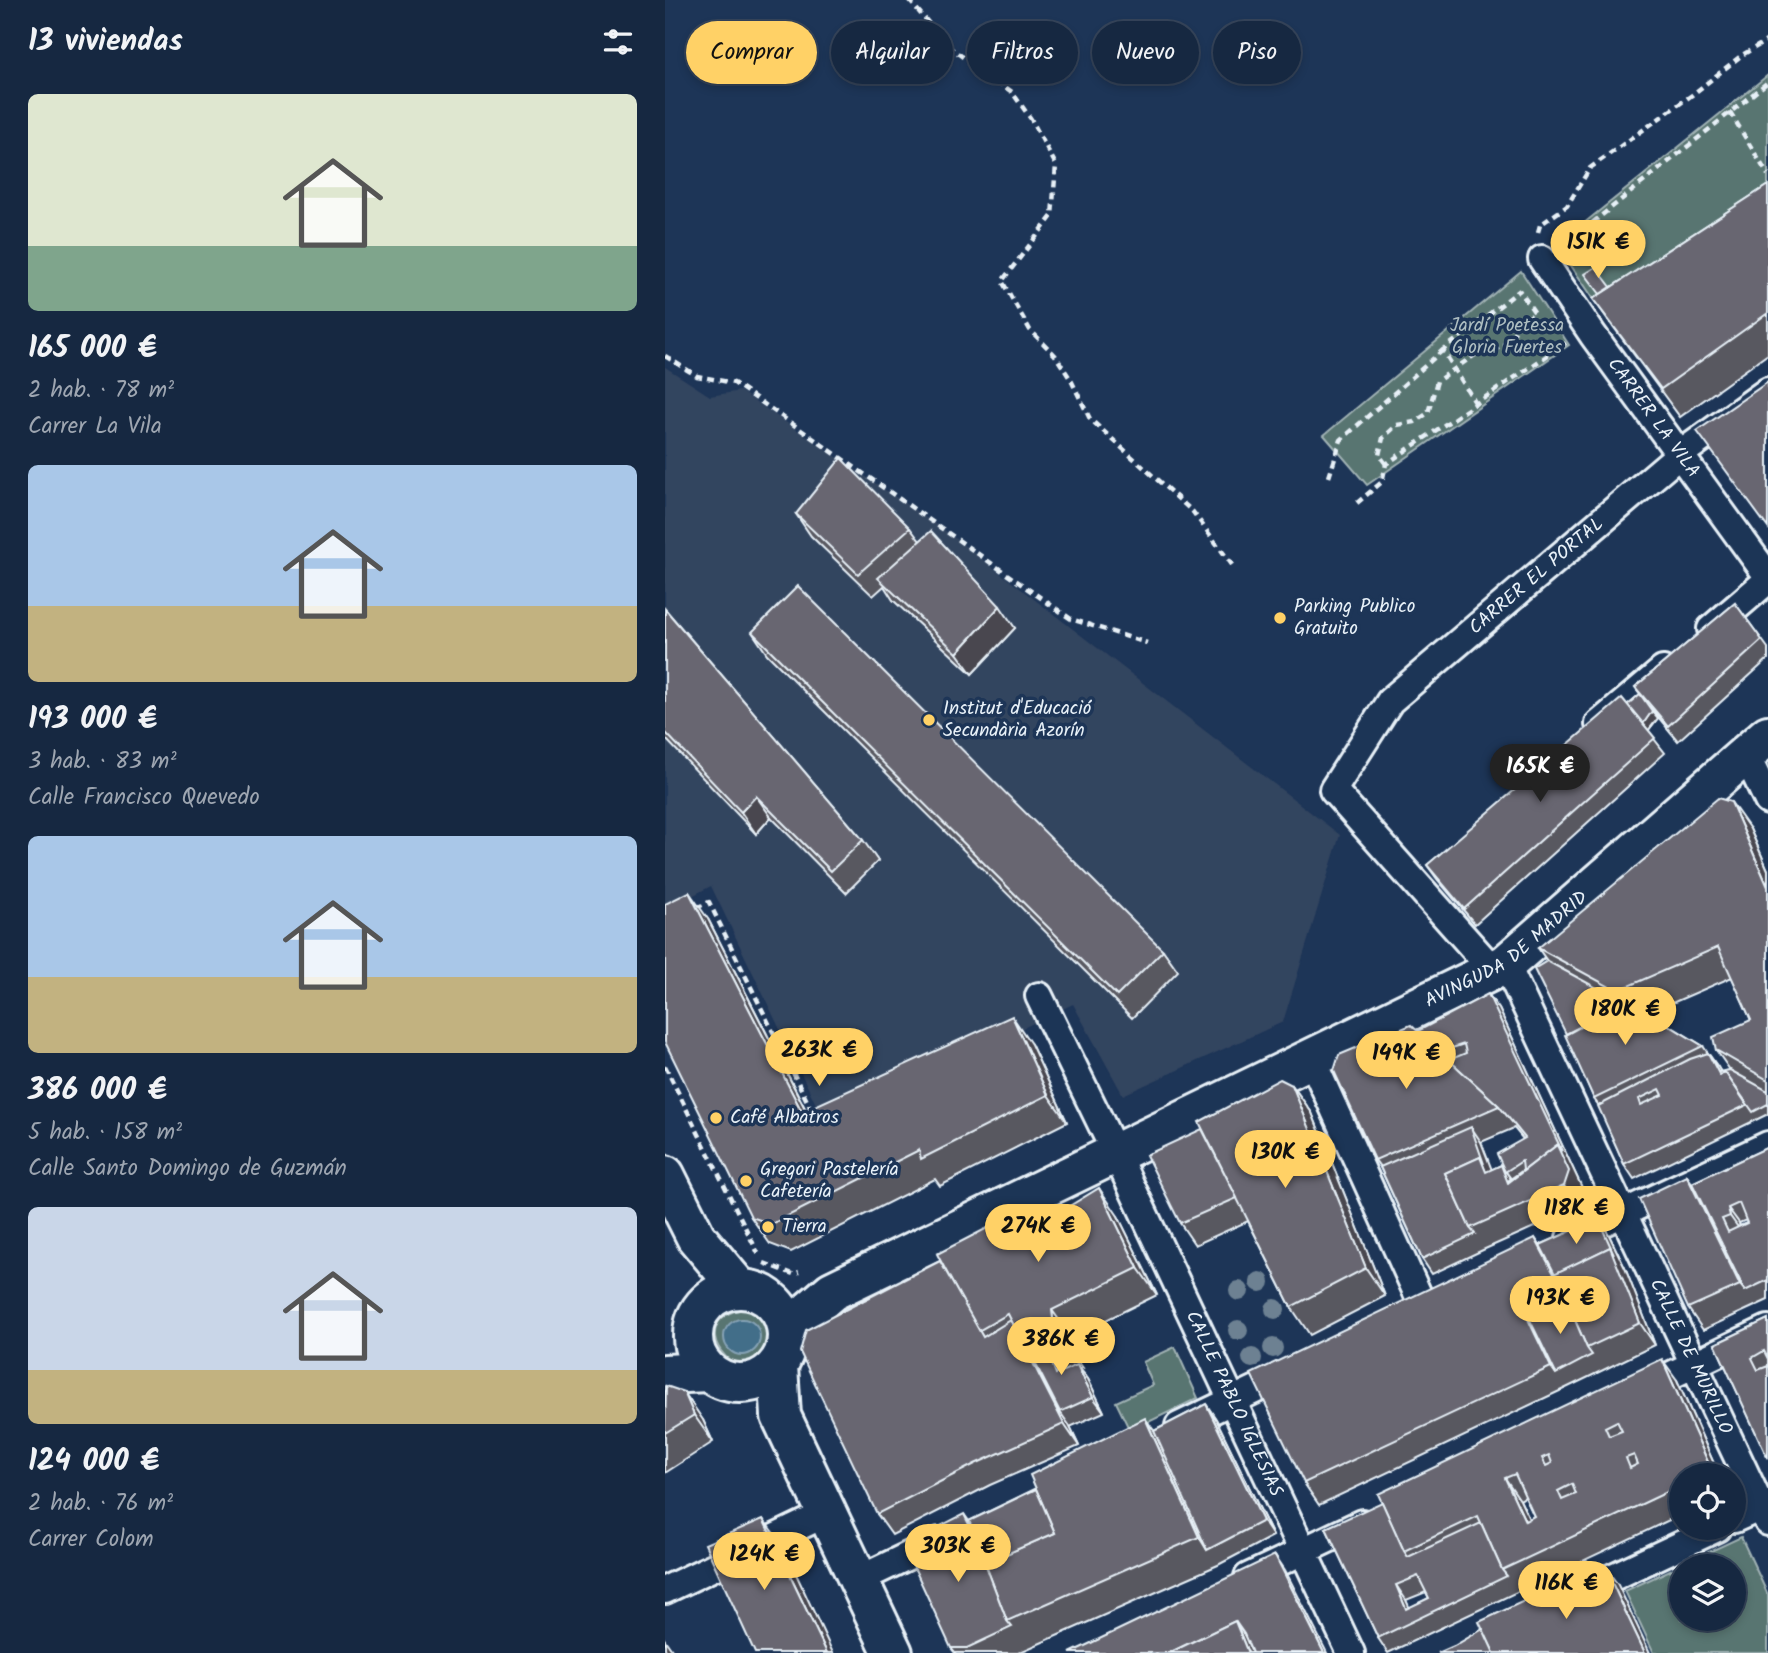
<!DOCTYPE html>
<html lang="es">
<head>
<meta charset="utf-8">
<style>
  :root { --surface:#162841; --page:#23344c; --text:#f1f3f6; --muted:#9ea6b1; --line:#35445a; --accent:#ffd166 }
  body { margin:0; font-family:Kalam,sans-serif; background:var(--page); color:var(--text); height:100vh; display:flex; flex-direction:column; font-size:26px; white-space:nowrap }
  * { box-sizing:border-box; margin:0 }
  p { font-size:23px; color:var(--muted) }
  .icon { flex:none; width:38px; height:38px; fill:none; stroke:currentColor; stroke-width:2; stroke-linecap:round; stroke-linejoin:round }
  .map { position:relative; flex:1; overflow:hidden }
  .drawer { display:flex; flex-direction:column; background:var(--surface); width:665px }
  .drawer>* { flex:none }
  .banner { position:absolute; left:21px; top:21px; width:665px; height:63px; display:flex; gap:14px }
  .buttons { position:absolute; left:1004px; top:1463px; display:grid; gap:14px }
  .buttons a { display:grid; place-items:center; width:77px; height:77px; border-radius:50%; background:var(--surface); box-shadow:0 4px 10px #0003,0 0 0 2px var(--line); font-size:35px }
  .price { position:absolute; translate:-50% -60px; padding:0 16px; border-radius:24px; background:var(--accent); color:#111; font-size:23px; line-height:46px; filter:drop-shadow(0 2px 4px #0008) }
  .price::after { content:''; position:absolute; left:50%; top:42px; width:21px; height:16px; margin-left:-10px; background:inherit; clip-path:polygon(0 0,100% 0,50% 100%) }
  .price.current { background:#222; color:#fff }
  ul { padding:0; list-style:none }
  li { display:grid; align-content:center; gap:14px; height:371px; padding:0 28px }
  li span { display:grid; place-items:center; height:217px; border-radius:10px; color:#555 }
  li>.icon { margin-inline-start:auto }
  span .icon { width:126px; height:126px; fill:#fffc; stroke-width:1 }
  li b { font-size:30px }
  h2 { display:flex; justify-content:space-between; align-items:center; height:84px; padding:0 28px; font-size:30px }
  .tag { padding:0 24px; border-radius:32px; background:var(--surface); box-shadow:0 4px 10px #0003,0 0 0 2px var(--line); font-size:24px; line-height:63px }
  .tag.current { background:var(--accent); color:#111 }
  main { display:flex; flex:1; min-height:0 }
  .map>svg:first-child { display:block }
  .built { fill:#33445f }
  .green { fill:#597471; stroke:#a0b2b4; stroke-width:2; fill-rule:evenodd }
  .water { fill:#436e89; stroke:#85a2b5; stroke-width:2 }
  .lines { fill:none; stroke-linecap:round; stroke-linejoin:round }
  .street-casing { stroke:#e8f1f8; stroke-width:32 }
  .secondary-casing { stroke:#e8f1f8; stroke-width:44 }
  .path { stroke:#e8f1f8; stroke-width:4.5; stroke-dasharray:7 5; stroke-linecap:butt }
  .street { stroke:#1d3557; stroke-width:26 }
  .secondary { stroke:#1d3557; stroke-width:38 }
  .tree { fill:#6d8192 }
  .wall { fill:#595861; stroke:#e8f1f8; stroke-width:2; fill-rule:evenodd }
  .shaded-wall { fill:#48474f; stroke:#e8f1f8; stroke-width:2 }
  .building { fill:#676671; stroke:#e8f1f8; stroke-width:2; fill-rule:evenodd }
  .poi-dot { fill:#ffd166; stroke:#1d3557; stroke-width:2.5 }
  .labels { text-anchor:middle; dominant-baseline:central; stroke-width:7; stroke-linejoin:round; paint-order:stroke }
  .park-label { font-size:19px; fill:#afbfc2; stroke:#1d3557 }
  .street-label { font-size:19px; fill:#e8f1f8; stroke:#1d3557 }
  .poi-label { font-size:19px; fill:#e8f1f8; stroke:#1d3557; text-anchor:start }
</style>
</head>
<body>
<main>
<section class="drawer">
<h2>13 viviendas<svg class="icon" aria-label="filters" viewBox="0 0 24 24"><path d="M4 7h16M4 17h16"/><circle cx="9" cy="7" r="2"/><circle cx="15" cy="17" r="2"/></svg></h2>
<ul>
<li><span style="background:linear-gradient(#dfe7d0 70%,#7fa58c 0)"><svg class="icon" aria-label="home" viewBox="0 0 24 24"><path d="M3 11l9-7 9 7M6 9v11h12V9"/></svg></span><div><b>165 000 €</b><p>2 hab. · 78 m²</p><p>Carrer La Vila</p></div></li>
<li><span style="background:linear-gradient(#a9c7e8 65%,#c2b280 0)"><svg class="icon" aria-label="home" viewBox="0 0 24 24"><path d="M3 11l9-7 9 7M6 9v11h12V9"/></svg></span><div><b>193 000 €</b><p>3 hab. · 83 m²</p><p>Calle Francisco Quevedo</p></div></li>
<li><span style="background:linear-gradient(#a9c7e8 65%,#c2b280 0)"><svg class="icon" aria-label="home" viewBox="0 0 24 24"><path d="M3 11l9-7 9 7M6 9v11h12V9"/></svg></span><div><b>386 000 €</b><p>5 hab. · 158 m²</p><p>Calle Santo Domingo de Guzmán</p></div></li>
<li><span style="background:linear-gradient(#c9d6e8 75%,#c2b280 0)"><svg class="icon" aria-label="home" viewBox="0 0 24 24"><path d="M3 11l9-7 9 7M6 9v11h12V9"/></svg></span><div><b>124 000 €</b><p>2 hab. · 76 m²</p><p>Carrer Colom</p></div></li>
</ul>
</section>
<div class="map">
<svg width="1103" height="1653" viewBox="0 0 1103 1653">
  <rect width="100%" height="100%" fill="#1d3557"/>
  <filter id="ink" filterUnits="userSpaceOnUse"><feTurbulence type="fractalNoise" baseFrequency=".0143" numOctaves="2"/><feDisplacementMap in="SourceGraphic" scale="14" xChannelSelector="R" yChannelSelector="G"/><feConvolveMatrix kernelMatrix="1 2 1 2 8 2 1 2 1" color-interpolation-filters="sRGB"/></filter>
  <g filter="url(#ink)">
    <polygon class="built" points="0,367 45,396 75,391 282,532 675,835 618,1022 458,1095 408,1004 160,1123 46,886 0,910"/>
    <g class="green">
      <polygon points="1103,75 1103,225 947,326 892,245"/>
      <polygon points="856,271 904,345 702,485 659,435"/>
      <path d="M79,1309C97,1314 112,1331 101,1350C75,1397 14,1319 79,1309Z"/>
      <polygon points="510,1347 533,1398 465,1431 451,1402 488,1385 478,1362"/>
      <path d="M1076,1537L1103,1595V1653H989L960,1591ZM1017,1566H1069V1619H1017Z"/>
    </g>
    <circle class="water" cx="77" cy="1337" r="18"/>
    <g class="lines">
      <g class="street-casing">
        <g id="street">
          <path id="s1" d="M877,259L928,335L1103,576"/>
          <polyline points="1046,629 1103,580"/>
          <polyline points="934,724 998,670"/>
          <polyline points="1081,755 1103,801"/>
          <path id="s2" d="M841,964L1103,1522"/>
          <path id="s3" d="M828,970L668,790L725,701L1014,455L1103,391"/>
          <path id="s4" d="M374,996L451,1154L686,1653"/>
          <polyline points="646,1058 759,1308"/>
          <polyline points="905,1238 1103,1145"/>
          <polyline points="975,1390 1103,1329"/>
          <polyline points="514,1426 625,1373"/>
          <polyline points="1069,1519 1103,1504"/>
          <polyline points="583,1577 697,1523"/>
          <polyline points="193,1580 274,1541"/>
          <polyline points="0,1590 162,1513"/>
          <polyline points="914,1593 1052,1528"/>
        </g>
      </g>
      <g class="secondary-casing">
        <g id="secondary">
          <polyline points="0,1175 31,1237 74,1288"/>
          <circle cx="75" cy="1336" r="47"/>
          <path id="s5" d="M122,1330L167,1291L841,964L1103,735"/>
          <polyline points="113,1365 116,1416 228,1653"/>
          <polyline points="0,1374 43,1372"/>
        </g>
      </g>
      <g class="path">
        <polyline points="244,0 284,47 347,92 366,119 391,165 387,216 337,281 365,330 390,355 406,380 425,419 528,512 568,566"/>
        <polyline points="1065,112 1103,175"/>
        <polyline points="873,232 875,225 902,206 925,168 1027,95 1077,55 1103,40"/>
        <polyline points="902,246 901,244 1103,82"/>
        <polyline points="0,356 32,376 69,383 406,619 482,643"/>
        <polyline points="811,404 778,350 855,290"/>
        <polyline points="721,464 714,455 718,438 732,425 750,422 763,413 772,381 817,350 831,349 845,341 853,325 870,313 854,290"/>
        <polyline points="664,477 676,440 778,350"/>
        <polyline points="692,503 717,482 721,464 901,343"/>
        <polyline points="31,908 44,902 148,1113"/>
        <polyline points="0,1066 93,1253"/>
        <polyline points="99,1263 128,1274 134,1272"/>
      </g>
      <use href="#street" class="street"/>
      <use href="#secondary" class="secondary"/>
    </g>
    <g class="tree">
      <circle cx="595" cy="1282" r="10"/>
      <circle cx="574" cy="1291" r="10"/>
      <circle cx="610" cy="1309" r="10"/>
      <circle cx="573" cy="1330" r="10"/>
      <circle cx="608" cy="1348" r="10"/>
      <circle cx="587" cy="1358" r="10"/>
    </g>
    <g class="wall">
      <polygon points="1103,185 1103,354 1015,417 928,299"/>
      <polygon points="131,514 245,528 255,541 350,628 307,674 228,600 219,586 208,596 146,536"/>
      <polygon points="1070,603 1103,648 1103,659 1013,741 984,706 993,718 983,731 1000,753 810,924 772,879 762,865 962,705 975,694 970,687"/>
      <polygon points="0,609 198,840 213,861 181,893 106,817 91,834 0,738"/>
      <polygon points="87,632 498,950 513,971 467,1018 102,654"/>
      <path d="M1085,829L1103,870V1114L969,1179L959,1164L934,1106L929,1099L901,1034L882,961L873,948ZM1067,977L1086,1020L1051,1050L1065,1070L1056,1072L1038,1046L984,1013Z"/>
      <polygon points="43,919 141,1110 366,1044 402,1122 275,1186 270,1179 126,1252 105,1244 86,1217"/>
      <path d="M823,994L834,1009L919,1192L914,1207L820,1249L767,1274L757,1259L715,1167L710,1160L753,1031ZM849,1128L858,1139L840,1172L846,1179L836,1165L826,1170L816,1142Z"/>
      <polygon points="627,1085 647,1113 720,1296 645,1335 626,1307 583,1221 530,1245 515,1223"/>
      <path d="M1103,1147V1300L1038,1330L1023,1308L1022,1176L1027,1183ZM1081,1220L1082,1223L1075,1226L1074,1223Z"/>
      <polygon points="365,1206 376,1223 453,1216 492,1295 406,1337 408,1354 418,1368 415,1369 423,1379 439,1412 405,1427 404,1425 414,1446 325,1485 227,1535 212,1514 275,1261"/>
      <polygon points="933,1219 943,1233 960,1268 990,1345 901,1388 654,1505 639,1483 870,1238 875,1245"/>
      <polygon points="1103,1319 1103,1458 1050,1344"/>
      <path d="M1012,1380L1054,1475H1017V1514L723,1653L713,1638L661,1528ZM860,1497L869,1516L864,1519L855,1500ZM761,1592L764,1598L744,1608L741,1600Z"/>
      <polygon points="0,1387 38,1420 48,1442 0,1473"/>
      <polygon points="541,1404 551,1419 608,1536 553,1565 353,1653 290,1653 286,1648 304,1521 489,1431"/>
    </g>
    <g class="shaded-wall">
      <polygon points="335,606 350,628 307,674 292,653"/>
      <polygon points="987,711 993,718 982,732 977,725"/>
      <polygon points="91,796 106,817 91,834 76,812"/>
      <polygon points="1066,802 1085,829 1103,870 1103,887"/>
      <polygon points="24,892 43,919 156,1140 137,1112"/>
      <polygon points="823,994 834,1009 919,1192 914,1207 899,1186"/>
      <polygon points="347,1016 366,1044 402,1122 383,1095"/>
      <polygon points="1043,1053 1053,1067 1061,1082 1055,1076"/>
      <polygon points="627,1085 647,1113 720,1296 701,1268"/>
      <polygon points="806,1127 816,1142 830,1178 821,1172 815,1157"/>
      <polygon points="836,1165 851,1186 843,1183"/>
      <polygon points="1022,1176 1037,1198 1080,1291 1075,1285"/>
      <polygon points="434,1188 453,1216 492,1295 473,1268"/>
      <polygon points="365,1206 384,1234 372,1226"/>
      <polygon points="1063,1208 1074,1223 1075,1230 1065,1216"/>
      <polygon points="933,1219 943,1233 960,1268 990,1345 975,1323"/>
      <polygon points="387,1310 406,1337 409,1354 389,1327"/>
      <polygon points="859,1311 874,1333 891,1374 886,1367"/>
      <polygon points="360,1346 375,1367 395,1412 404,1425 414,1446 399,1424"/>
      <polygon points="997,1359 1012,1380 1054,1475 1050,1475 1047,1471"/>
      <polygon points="412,1365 423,1379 439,1412 428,1397"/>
      <polygon points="19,1392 38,1420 48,1442 29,1415"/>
      <polygon points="541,1404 551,1419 608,1536 598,1521"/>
      <polygon points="480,1418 500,1446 542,1550 534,1537"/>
      <polygon points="840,1478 855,1500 875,1542 860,1521"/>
      <polygon points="299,1514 314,1535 344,1620"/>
      <polygon points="98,1519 118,1546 168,1653 162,1653"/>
      <polygon points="610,1555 620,1570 662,1653 659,1653"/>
      <polygon points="938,1564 953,1585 985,1653 980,1653"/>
      <polygon points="731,1585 741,1600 750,1620 741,1609"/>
      <polygon points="570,1621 591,1653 583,1653"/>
      <polygon points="0,1640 9,1653 2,1653 0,1648"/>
    </g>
    <g class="building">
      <polygon points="1103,185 1103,313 996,389 928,299"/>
      <polygon points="931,267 946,287 935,294 920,274"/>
      <polygon points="1103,382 1103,528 1032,431"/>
      <polygon points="176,458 245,528 193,574 131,514"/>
      <polygon points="266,531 335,606 292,653 213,578"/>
      <polygon points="133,586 498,950 452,996 87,632"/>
      <polygon points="1070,603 1097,640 1003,726 970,687"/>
      <polygon points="0,609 198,840 166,871 91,796 76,812 0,732"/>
      <polygon points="975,694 987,711 978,724 962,705"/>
      <polygon points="957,698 990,738 799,909 762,865"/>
      <polygon points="1053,798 1066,802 1103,887 1103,1080 1051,1050 1048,1037 1086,1020 1053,947 952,991 873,948"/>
      <polygon points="24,892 137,1112 347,1016 383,1095 256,1159 254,1150 107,1224 86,1217 0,1042 0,904"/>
      <polygon points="882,961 930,987 922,994 929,1006 946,995 960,1003 901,1034 869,969"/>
      <polygon points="823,994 897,1151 892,1145 844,1182 844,1180 858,1170 857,1161 840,1172 832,1154 860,1138 834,1106 784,1060 801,1053 799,1044 784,1049 780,1043 771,1048 753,1031"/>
      <polygon points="964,1001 1038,1046 929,1099 900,1035"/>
      <polygon points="746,1025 834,1106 710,1160 669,1071 674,1055"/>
      <path d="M1043,1053L1055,1076L1060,1072L1082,1105L959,1164L933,1106L1025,1059ZM995,1089L998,1095L976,1105L974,1099Z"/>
      <polygon points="1065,1070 1103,1091 1103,1104 1088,1112 1060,1072 1055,1075 1054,1072"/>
      <polygon points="615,1079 627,1085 701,1268 626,1307 534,1122"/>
      <polygon points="806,1127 819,1164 815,1157 780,1173 805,1228 810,1234 757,1259 715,1167"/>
      <polygon points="537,1129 572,1198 515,1223 481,1155"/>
      <polygon points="892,1145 904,1171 899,1186 805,1228 780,1173 815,1157 821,1172 836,1165 843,1183"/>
      <path d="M1103,1147V1280L1080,1291L1027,1183ZM1074,1203L1082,1223L1063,1232L1057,1219L1065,1216L1063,1208Z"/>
      <polygon points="1022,1176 1075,1285 1023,1308 974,1199"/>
      <polygon points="434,1188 473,1268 387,1310 389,1327 356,1340 343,1314 313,1331 272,1254 365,1206 372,1226"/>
      <polygon points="933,1219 949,1254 945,1247 890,1274 875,1245"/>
      <polygon points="870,1238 889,1274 945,1247 975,1323 922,1348 897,1290 859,1311 886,1367 639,1483 586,1374"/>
      <polygon points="275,1261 318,1337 346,1320 399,1424 310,1464 212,1514 135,1352 141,1330"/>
      <polygon points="900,1297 922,1348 927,1355 891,1374 864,1318"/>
      <polygon points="1103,1319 1103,1359 1099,1351 1087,1358 1093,1370 1103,1366 1103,1456 1102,1457 1050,1344"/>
      <polygon points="398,1339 408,1353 386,1361 391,1374 412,1365 428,1397 395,1412 365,1353"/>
      <path d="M997,1359L1047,1471L1037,1475H1017V1485L837,1570L813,1516L739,1551L713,1494ZM952,1421L957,1431L944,1436L940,1427ZM884,1455L887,1463L881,1466L877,1458ZM969,1455L973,1464L965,1468L961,1458ZM850,1474L869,1516L860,1521L840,1478ZM907,1484L911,1494L897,1500L893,1491Z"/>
      <polygon points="1,1386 19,1392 29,1415 0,1433"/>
      <polygon points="541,1404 598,1521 542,1550 489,1431"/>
      <polygon points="480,1418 534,1537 342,1621 320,1563 390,1533 365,1475"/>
      <polygon points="371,1489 390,1533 323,1562 304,1521"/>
      <path d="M717,1502L739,1551L743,1557L816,1523L837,1570L842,1576L713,1638L661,1528ZM753,1576L764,1598L741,1609L731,1585Z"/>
      <polygon points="299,1514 322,1563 320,1563 342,1621 347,1627 302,1648 286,1648 242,1552 246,1541"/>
      <polygon points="98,1519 162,1653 90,1653 40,1544"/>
      <polygon points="610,1555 659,1653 587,1653 579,1634 570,1621 504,1653 405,1653"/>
      <polygon points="938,1564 980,1653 829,1653 814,1622"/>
      <polygon points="570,1621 583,1653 504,1653"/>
      <polygon points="818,1629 829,1653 773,1653 789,1646"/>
    </g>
  </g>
  <g class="poi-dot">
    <circle cx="615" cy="618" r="7"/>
    <circle cx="264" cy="720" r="7"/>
    <circle cx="51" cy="1118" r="7"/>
    <circle cx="81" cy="1181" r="7"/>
    <circle cx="103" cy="1227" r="7"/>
  </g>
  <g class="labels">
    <g class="park-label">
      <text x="842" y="326">Jardí Poetessa<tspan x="842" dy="22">Gloria Fuertes</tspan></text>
    </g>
    <g class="street-label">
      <text stroke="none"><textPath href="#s1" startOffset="194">CARRER LA VILA</textPath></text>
      <text stroke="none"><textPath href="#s3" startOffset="539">CARRER EL PORTAL</textPath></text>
      <text stroke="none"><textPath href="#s5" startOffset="817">AVINGUDA DE MADRID</textPath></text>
      <text stroke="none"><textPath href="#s2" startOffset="434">CALLE DE MURILLO</textPath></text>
      <text stroke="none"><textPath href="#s4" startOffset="452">CALLE PABLO IGLESIAS</textPath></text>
    </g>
    <g class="poi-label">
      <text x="629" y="607">Parking Publico<tspan x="629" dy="22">Gratuito</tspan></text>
      <text x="278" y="709">Institut d'Educació<tspan x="278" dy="22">Secundària Azorín</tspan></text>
      <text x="65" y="1118">Café Albatros</text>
      <text x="95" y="1170">Gregori Pastelería<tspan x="95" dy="22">Cafetería</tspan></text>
      <text x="117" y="1227">Tierra</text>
    </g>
  </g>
</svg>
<div class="buttons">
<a><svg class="icon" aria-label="locate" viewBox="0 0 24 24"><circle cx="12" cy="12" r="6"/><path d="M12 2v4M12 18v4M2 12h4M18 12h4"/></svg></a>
<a><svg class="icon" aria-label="layers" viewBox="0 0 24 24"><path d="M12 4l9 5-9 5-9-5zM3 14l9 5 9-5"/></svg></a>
</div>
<b class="price" style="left:933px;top:280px">151K €</b>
<b class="price current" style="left:875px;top:804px">165K €</b>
<b class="price" style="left:960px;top:1047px">180K €</b>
<b class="price" style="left:154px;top:1088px">263K €</b>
<b class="price" style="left:741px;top:1091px">149K €</b>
<b class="price" style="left:620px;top:1190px">130K €</b>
<b class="price" style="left:911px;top:1246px">118K €</b>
<b class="price" style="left:373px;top:1264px">274K €</b>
<b class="price" style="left:895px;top:1336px">193K €</b>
<b class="price" style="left:396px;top:1377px">386K €</b>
<b class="price" style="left:293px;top:1584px">303K €</b>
<b class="price" style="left:99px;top:1592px">124K €</b>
<b class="price" style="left:901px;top:1621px">116K €</b>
<div class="banner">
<a class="tag current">Comprar</a>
<a class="tag">Alquilar</a>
<a class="tag">Filtros</a>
<a class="tag">Nuevo</a>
<a class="tag">Piso</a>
</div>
</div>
</main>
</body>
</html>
